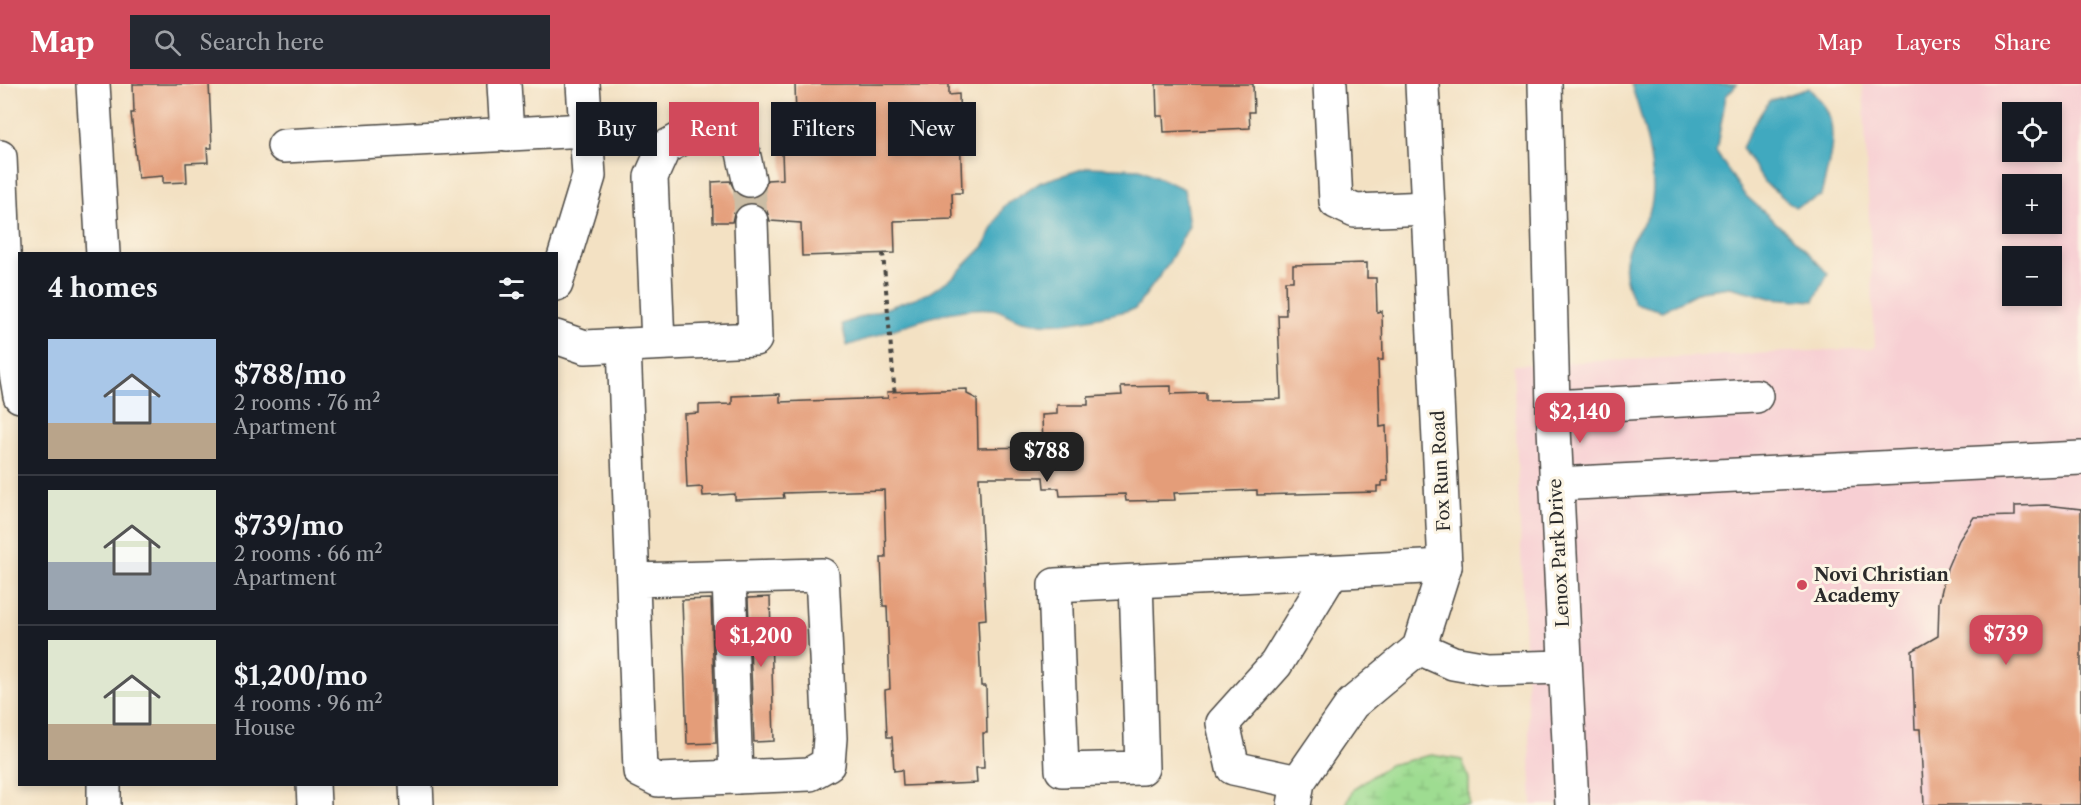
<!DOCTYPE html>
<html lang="en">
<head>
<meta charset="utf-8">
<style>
  :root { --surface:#171b24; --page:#242831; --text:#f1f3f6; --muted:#9ea1a6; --line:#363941; --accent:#d1495b }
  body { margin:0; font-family:"Libre Caslon Text",serif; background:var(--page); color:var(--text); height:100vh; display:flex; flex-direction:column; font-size:22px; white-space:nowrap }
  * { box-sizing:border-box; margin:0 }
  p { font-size:20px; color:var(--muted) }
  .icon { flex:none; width:33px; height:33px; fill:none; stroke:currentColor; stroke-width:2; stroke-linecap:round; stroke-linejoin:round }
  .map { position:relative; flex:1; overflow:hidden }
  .sheet { position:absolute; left:18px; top:168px; width:540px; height:534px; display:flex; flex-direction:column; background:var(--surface); border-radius:0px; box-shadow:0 3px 9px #0003 }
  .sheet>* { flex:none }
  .banner { position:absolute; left:576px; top:18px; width:570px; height:54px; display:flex; gap:12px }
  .tools { position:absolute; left:2002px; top:18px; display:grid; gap:12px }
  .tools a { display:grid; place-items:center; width:60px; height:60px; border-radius:0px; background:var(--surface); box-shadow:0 3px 9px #0003; font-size:30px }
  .price { position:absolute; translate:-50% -51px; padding:0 14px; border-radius:12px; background:var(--accent); color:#fff; font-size:20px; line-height:39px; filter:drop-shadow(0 2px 3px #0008) }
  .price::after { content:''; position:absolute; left:50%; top:36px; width:18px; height:14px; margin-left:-9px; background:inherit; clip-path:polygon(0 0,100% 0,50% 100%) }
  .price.active { background:#222; color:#fff }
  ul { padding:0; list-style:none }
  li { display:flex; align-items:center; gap:18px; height:150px; padding:0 30px }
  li+li { border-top:2px solid var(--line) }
  li span { display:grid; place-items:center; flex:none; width:168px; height:120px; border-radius:0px; color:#555 }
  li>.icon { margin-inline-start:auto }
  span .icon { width:72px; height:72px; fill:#fffc; stroke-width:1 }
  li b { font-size:26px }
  h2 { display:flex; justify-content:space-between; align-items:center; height:72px; padding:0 30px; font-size:26px }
  .chip { padding:0 21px; border-radius:0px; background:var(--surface); box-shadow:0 3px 9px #0003; font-size:21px; line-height:54px }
  .chip.active { background:var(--accent); color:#fff }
  header { display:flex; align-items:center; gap:36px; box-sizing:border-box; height:84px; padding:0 30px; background:var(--accent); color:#fff }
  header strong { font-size:28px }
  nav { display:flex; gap:33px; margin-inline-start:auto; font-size:21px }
  .search { width:420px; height:54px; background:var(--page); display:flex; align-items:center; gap:15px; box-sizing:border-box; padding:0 21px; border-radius:0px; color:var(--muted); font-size:22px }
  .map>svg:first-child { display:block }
  .built { fill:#f7cfd3; fill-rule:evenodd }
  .wetland { fill:url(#wetland-marsh); stroke:#64845e; stroke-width:1.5 }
  .water { fill:#40a9bf; stroke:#366a75; stroke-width:1.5 }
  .building { fill:#e49d79 }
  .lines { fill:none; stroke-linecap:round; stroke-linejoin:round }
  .minor-tunnel { stroke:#cbbda5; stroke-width:33; stroke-dasharray:33 16; stroke-linecap:butt }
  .minor-casing { stroke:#494642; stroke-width:36 }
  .path { stroke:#494642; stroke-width:4; stroke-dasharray:4.5 4.5; stroke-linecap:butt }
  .minor { stroke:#fff; stroke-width:33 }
  .poi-dot { fill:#d1495b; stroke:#fcf5e5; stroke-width:2 }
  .labels { text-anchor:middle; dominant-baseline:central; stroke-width:6; stroke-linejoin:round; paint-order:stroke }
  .street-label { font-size:18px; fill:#2b2b2b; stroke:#fcf5e5 }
  .poi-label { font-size:18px; font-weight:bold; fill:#2b2b2b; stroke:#fcf5e5; text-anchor:start }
</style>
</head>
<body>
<header>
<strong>Map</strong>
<div class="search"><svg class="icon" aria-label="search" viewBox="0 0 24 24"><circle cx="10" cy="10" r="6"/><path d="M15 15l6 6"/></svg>Search here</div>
<nav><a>Map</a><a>Layers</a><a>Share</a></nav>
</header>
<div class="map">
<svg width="2081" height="721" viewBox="0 0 2081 721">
  <defs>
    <pattern id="wetland-marsh" width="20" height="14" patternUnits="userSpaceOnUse" patternTransform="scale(1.5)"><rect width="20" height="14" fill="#9edc91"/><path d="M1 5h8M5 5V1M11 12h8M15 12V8" fill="none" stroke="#88bd7d"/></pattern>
  </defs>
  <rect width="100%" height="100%" fill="#fcf5e5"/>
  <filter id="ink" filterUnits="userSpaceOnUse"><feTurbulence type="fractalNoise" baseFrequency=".0167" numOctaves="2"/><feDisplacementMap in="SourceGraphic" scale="12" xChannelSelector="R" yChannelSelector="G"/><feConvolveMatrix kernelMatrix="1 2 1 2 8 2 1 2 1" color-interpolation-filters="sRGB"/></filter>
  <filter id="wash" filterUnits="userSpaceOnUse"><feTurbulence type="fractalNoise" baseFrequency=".008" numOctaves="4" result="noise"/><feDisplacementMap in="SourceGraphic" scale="24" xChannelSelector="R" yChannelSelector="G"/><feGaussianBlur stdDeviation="1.35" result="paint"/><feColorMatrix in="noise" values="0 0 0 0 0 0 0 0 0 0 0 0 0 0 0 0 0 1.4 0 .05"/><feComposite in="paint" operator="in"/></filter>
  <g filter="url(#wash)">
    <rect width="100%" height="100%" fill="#f3e1c3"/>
    <path class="built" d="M1863,0H2081V721H1532L1513,281L1875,264ZM2013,28H2052V68H2013ZM2013,100H2052V140H2013ZM2013,172H2052V212H2013Z"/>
    <polygon class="wetland" points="1431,671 1462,676 1469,695 1469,721 1346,721 1354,704 1389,681"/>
    <g class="water">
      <path d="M1631,0H1737L1726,12L1716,68L1744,110L1805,165L1828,190L1814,217L1771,214L1730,203L1700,207L1662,227L1634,219C1623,193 1619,175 1636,150C1640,143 1648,134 1650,126C1660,92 1642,33 1631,0Z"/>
      <path d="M1809,4C1814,10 1820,16 1825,23C1840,47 1827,86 1821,112L1795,123L1764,98L1742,64L1752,43L1769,17Z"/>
      <path d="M1089,83L1140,85L1184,105L1189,142L1167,182L1135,225C1098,233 1059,245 1022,237C1012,235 1003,226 992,225C952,220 886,249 847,262L842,240L929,209L953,193L984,162L1004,122L1041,98Z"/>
    </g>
    <g id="blocks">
      <g class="building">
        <polygon points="133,0 209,0 212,64 207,64 208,78 186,79 187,98 163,99 163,92 138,94 131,29 134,29"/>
        <polygon points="795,0 949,0 949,11 959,10 962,109 952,109 953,135 894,137 895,169 802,172 801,139 770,137 767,127 759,120 750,118 741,121 734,129 732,138 713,138 712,98 730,97 736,109 744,114 752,114 762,109 767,96 783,95 782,67 797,67"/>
        <polygon points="1156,0 1253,0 1254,28 1249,28 1250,44 1164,48 1163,32 1157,32"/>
        <polygon points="1367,179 1367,194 1376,194 1377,228 1382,227 1383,276 1378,276 1380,343 1386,342 1388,397 1382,397 1382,402 1377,402 1377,408 1257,411 1257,406 1174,409 1175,416 1126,417 1125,410 1060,412 1059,404 1044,404 1043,393 979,393 986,535 978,536 981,602 986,602 987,649 983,649 984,684 976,684 977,699 903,702 902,686 894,687 892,653 887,653 885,606 890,605 887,522 883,522 881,474 886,474 884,406 783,409 784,414 735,416 735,410 703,412 702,403 687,404 684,330 699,329 699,321 732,320 732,312 780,310 780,318 888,314 887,308 967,305 967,310 977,315 978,364 1043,363 1042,331 1057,330 1057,321 1088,321 1088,313 1122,311 1121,303 1171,302 1171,310 1206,309 1206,317 1281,315 1278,231 1286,231 1285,197 1293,197 1293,181"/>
        <polygon points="2046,421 2081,425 2081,721 1924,721 1920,645 1915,645 1912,567 1938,552 1939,518 1947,484 1959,456 1974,433 2015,432 2015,422"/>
        <polygon points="770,513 774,657 754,658 748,514"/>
        <polygon points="711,515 716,659 687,660 682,516"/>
      </g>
    </g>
  </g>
  <g filter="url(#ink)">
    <use href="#blocks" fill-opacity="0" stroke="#494642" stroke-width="1.5"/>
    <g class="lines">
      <polyline class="minor-tunnel" points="749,96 751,137"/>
      <g class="minor-casing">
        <g id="minor">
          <polyline points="93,0 103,170"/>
          <polyline points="504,0 507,51"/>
          <polyline points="1330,0 1336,118 1355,127 1428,124"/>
          <polyline points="1545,0 1553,323 1572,721"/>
          <polyline points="284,62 586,46"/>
          <polyline points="0,73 7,237 20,312"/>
          <polyline points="556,200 589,92 583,0"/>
          <polyline points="556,253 585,263 755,255 751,137"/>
          <polyline points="658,259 651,93 664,64 701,44 741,59 749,96"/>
          <polyline points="624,261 640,687 658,696 736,693 810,690 828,680 830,654 822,491 634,496"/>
          <polyline points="1553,323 1756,312"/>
          <polyline points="1556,400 2081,374"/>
          <polyline points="729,494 736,693"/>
          <polyline points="1136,497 1142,684 1062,686 1055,501 1445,482"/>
          <polyline points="1419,564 1453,579 1487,585 1565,583"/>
          <polyline points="1298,698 1233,684 1223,639 1276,580 1332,488"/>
          <polyline points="104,700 104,721"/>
          <polyline points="313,700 314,721"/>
          <polyline points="416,700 417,721"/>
          <polyline points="1294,721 1298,698 1352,620 1419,564 1445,482 1422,0"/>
        </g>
      </g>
      <polyline class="path" points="883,169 895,313"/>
      <use href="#minor" class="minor"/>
    </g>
  </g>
  <circle class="poi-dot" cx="1802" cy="501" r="6"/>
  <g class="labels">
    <g class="street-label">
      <text transform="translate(1441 387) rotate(-93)">Fox Run Road</text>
      <text transform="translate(1559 469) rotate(-93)">Lenox Park Drive</text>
    </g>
    <g class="poi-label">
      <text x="1814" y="491">Novi Christian<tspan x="1814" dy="21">Academy</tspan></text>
    </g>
  </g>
</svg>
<div class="tools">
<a><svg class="icon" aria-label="locate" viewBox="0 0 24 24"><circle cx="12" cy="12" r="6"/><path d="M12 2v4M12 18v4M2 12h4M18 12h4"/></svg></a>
<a>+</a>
<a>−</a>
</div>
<b class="price" style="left:1580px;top:360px">$2,140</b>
<b class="price active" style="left:1047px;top:399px">$788</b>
<b class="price" style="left:2006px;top:582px">$739</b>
<b class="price" style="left:761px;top:584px">$1,200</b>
<div class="banner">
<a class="chip">Buy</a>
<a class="chip active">Rent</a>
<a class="chip">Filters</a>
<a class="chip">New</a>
</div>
<section class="sheet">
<h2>4 homes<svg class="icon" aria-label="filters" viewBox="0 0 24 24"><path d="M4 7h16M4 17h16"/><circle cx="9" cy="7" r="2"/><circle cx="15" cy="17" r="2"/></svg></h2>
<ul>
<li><span style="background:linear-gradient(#a9c7e8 70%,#b9a48a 0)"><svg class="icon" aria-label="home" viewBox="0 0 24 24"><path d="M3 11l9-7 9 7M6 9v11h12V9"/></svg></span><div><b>$788/mo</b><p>2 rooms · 76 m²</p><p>Apartment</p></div></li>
<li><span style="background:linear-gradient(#dfe7d0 60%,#9aa5b1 0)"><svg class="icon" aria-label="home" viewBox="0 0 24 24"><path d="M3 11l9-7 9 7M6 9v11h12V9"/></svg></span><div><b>$739/mo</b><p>2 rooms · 66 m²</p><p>Apartment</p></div></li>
<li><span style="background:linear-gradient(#dfe7d0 70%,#b9a48a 0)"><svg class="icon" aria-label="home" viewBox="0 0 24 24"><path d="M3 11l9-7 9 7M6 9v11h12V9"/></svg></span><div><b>$1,200/mo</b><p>4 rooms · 96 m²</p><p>House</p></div></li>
</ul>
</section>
</div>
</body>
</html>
